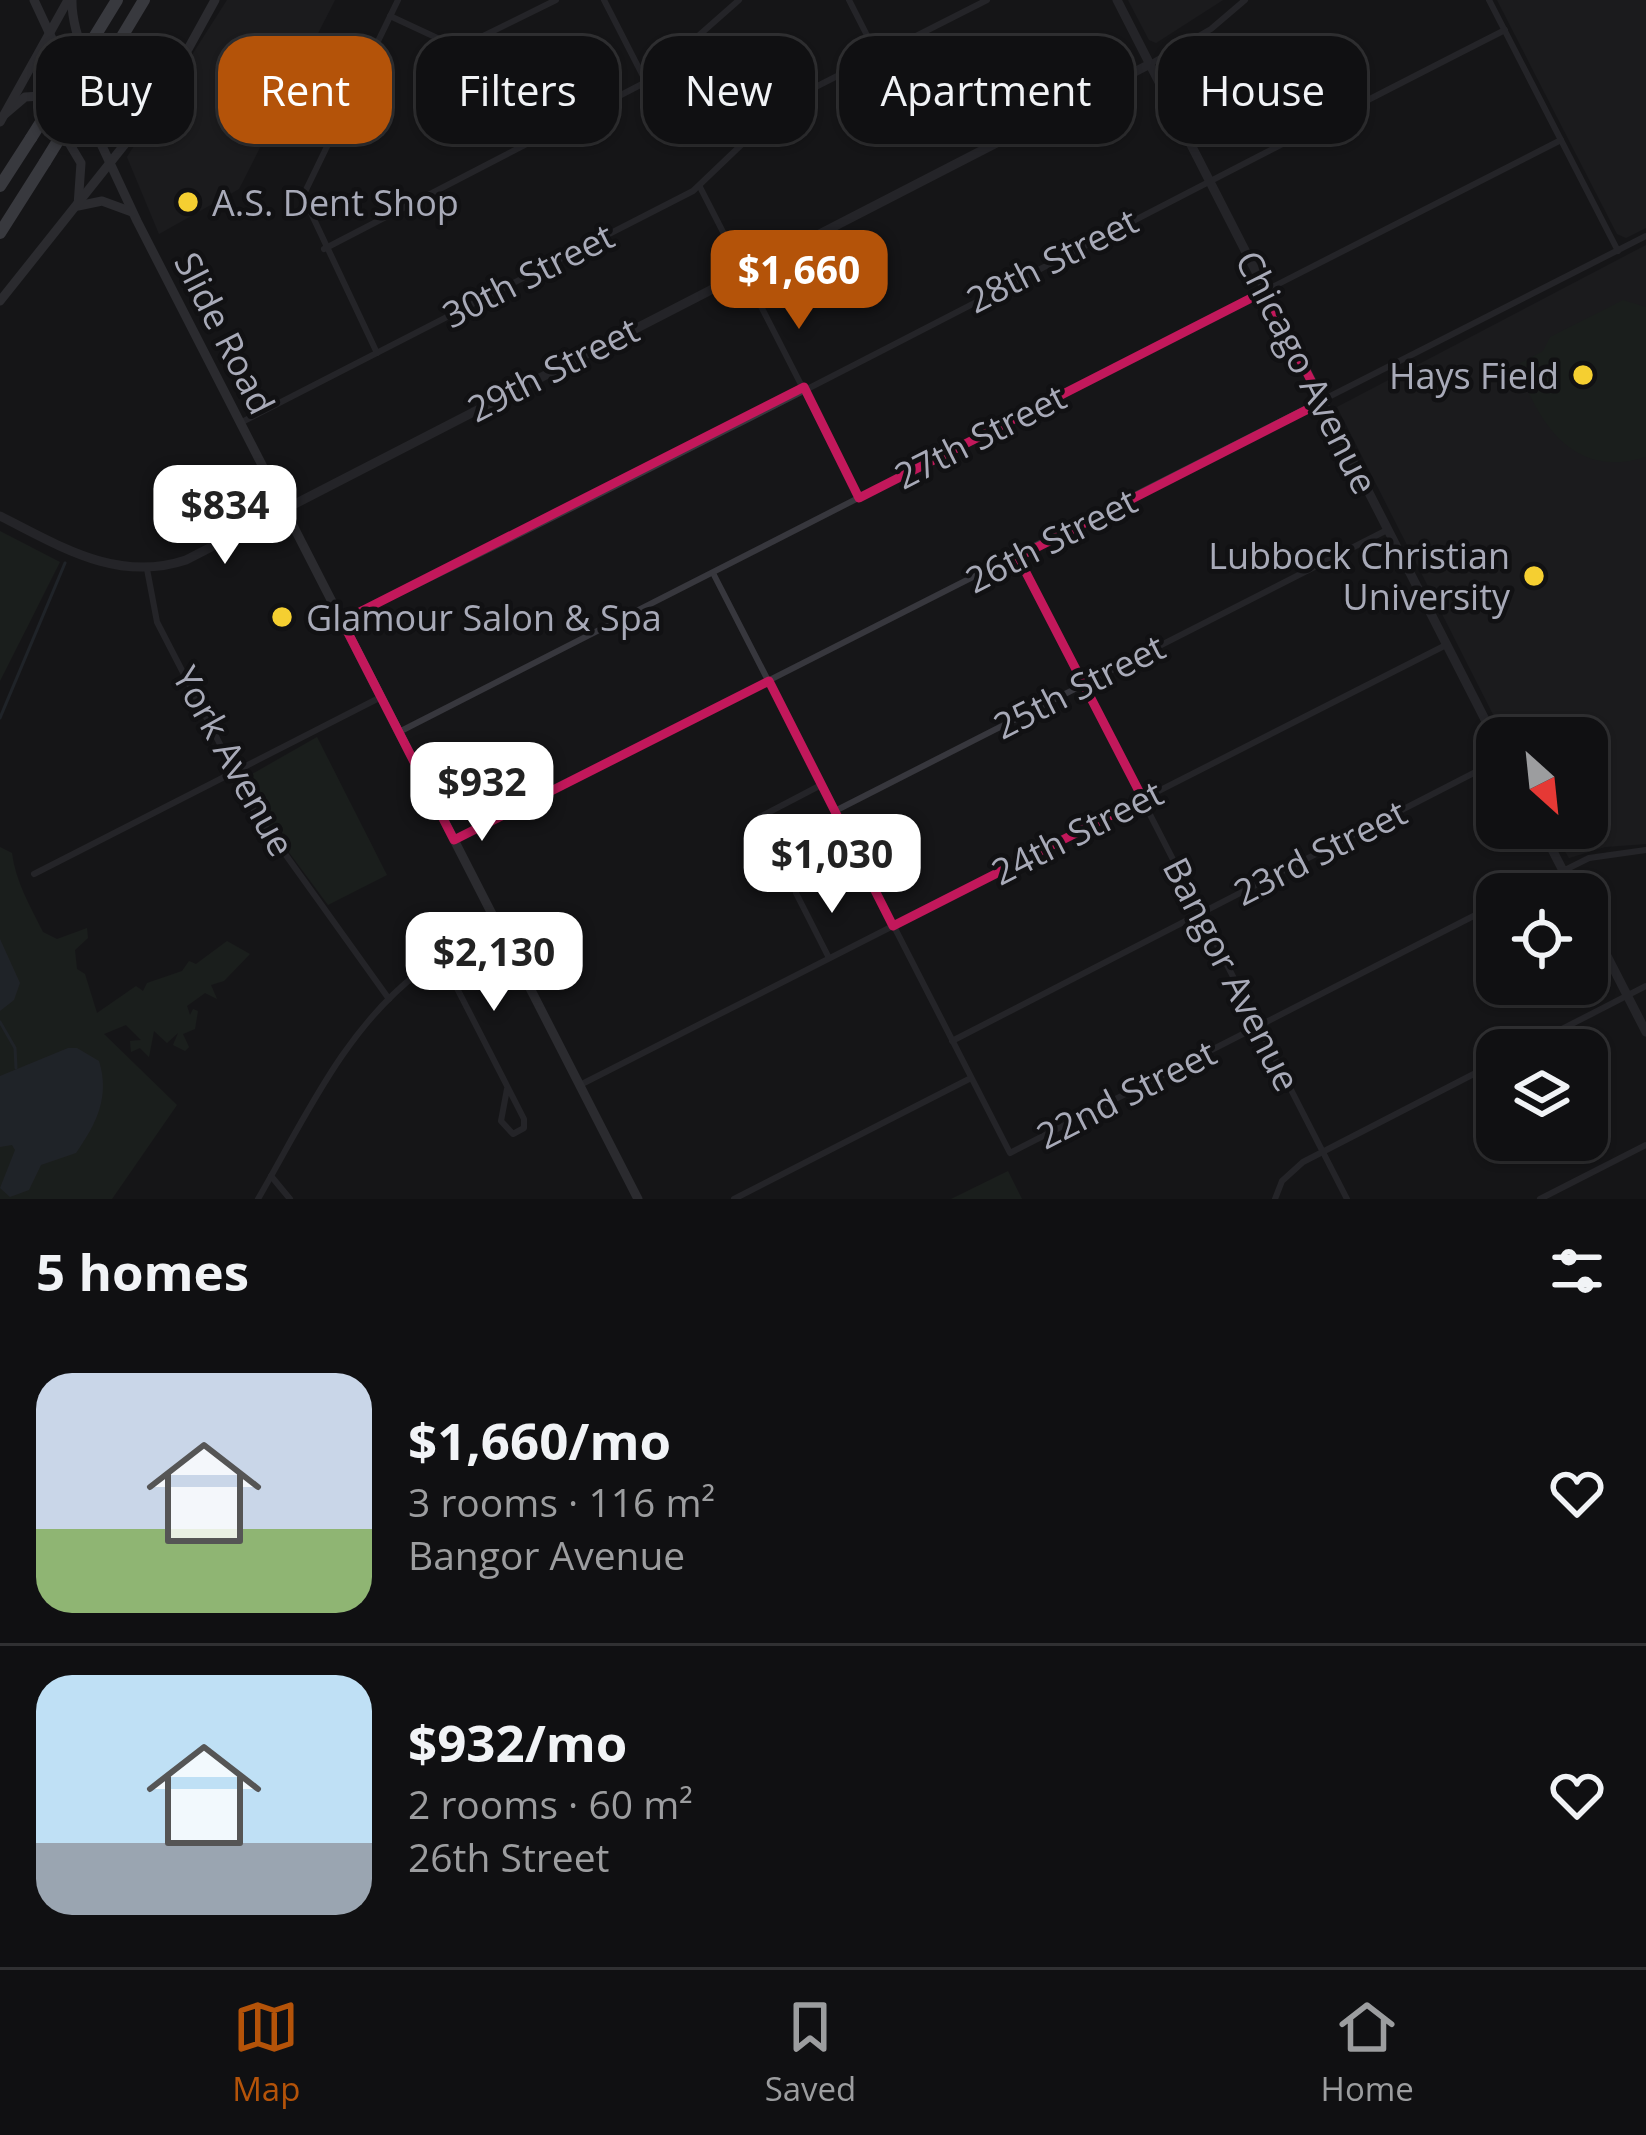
<!DOCTYPE html>
<html lang="en">
<head>
<meta charset="utf-8">
<style>
  :root { --surface:#101012; --page:#1e1e20; --text:#f1f3f6; --muted:#9c9d9f; --line:#303032; --accent:#b45309 }
  body { margin:0; font-family:"Open Sans",sans-serif; background:var(--page); color:var(--text); height:100vh; display:flex; flex-direction:column; font-size:45px; white-space:nowrap }
  * { box-sizing:border-box; margin:0 }
  p { font-size:39px; color:var(--muted) }
  .icon { flex:none; width:66px; height:66px; fill:none; stroke:currentColor; stroke-width:2; stroke-linecap:round; stroke-linejoin:round }
  .map { position:relative; height:1199px; overflow:hidden }
  .panel { display:flex; flex-direction:column; background:var(--surface); flex:1 }
  .panel>* { flex:none }
  .hud { position:absolute; left:36px; top:36px; width:1575px; height:108px; display:flex; gap:24px }
  .needle { width:78px; rotate:153deg }
  .buttons { position:absolute; left:1476px; top:717px; display:grid; gap:24px }
  .buttons a { display:grid; place-items:center; width:132px; height:132px; border-radius:24px; background:var(--surface); box-shadow:0 3px 9px #0004,0 0 0 3px var(--line); font-size:60px }
  .price { position:absolute; translate:-50% -102px; padding:0 27px; border-radius:24px; background:#fff; color:#222; font-size:39px; line-height:78px; filter:drop-shadow(0 3px 6px #0008) }
  .price::after { content:''; position:absolute; left:50%; top:72px; width:36px; height:27px; margin-left:-18px; background:inherit; clip-path:polygon(0 0,100% 0,50% 100%) }
  .price.selected { background:var(--accent); color:#fff }
  ul { padding:0; list-style:none }
  li { display:flex; align-items:center; gap:36px; height:300px; padding:0 36px }
  li+li { border-top:3px solid var(--line) }
  li span { display:grid; place-items:center; flex:none; width:336px; height:240px; border-radius:36px; color:#555 }
  li>.icon { margin-inline-start:auto }
  span .icon { width:144px; height:144px; fill:#fffc; stroke-width:1 }
  li b { font-size:51px }
  h2 { display:flex; justify-content:space-between; align-items:center; height:144px; padding:0 36px; font-size:51px }
  .tag { padding:0 42px; border-radius:36px; background:var(--surface); box-shadow:0 3px 9px #0004,0 0 0 3px var(--line); font-size:42px; line-height:108px }
  .tag.selected { background:var(--accent); color:#fff }
  .tabs { display:flex; justify-content:space-around; align-items:center; height:168px; border-top:3px solid var(--line); background:var(--surface); font-size:33px; color:var(--muted) }
  .tabs a { display:grid; justify-items:center; gap:6px }
  .tabs .selected { color:var(--accent) }
  .map>svg:first-child { display:block }
  .built { fill:#222225 }
  .green { fill:#202822 }
  .water { fill:#2c333c }
  .lines { fill:none; stroke-linecap:round; stroke-linejoin:round }
  .stream { stroke:#2c333c; stroke-width:3 }
  .minor { stroke:#37373d; stroke-width:6 }
  .tertiary { stroke:#37373d; stroke-width:9 }
  .secondary { stroke:#45464d; stroke-width:9 }
  .motorway { stroke:#63646e; stroke-width:12 }
  .motorway-bridge { stroke:#63646e; stroke-width:12 }
  .marked { fill:none; stroke:#c2185b; stroke-width:9; stroke-linejoin:round }
  .poi-dot { fill:#f5cf31; stroke:#111113; stroke-width:4.5 }
  .labels { text-anchor:middle; dominant-baseline:central; stroke-width:9; stroke-linejoin:round; paint-order:stroke }
  .poi-label { font-size:36px; fill:#a8aab8; stroke:#111113; text-anchor:start }
  .street-label { font-size:36px; fill:#a8aab8; stroke:#111113 }
</style>
</head>
<body>
<div class="map">
<svg width="1646" height="1199" viewBox="0 0 1646 1199">
  <rect width="100%" height="100%" fill="#161618"/>
  <g class="built">
    <polygon points="227,0 335,0 239,189 159,234 127,157"/>
    <polygon points="1128,0 1223,0 1156,43 1149,40"/>
    <polygon points="1497,0 1646,0 1646,228 1626,238 1617,234"/>
    <polygon points="1646,245 1646,844 1605,847 1569,858 1551,828 1587,828 1587,738 1505,738 1337,407"/>
  </g>
  <g class="green">
    <path d="M1623,300L1646,307V457C1573,480 1539,424 1517,365L1543,351L1550,337Z"/>
    <polygon points="0,531 60,562 0,681"/>
    <polygon points="317,737 387,875 328,905 268,824 245,778"/>
    <path d="M0,847L12,853C15,880 30,906 43,932L57,939L87,928L88,938L75,950L77,969L85,974L97,1013L136,986L143,991L147,983L182,971L189,961L196,964L227,941L250,954L224,981L211,985L217,999L205,993L187,1006L190,1015L193,1009L198,1011L195,1029L183,1034L189,1047L185,1051L173,1045L178,1033L167,1043L154,1031L149,1057L140,1048L131,1052L130,1041L141,1040L126,1025L104,1034L177,1105L112,1199H0Z"/>
    <polygon points="1008,1171 1022,1199 951,1199"/>
  </g>
  <g class="water">
    <polygon points="0,939 20,983 14,1000 0,1011"/>
    <path d="M68,1048H77L99,1061C110,1096 97,1123 76,1153L41,1165L29,1190L10,1197L0,1188L15,1150L12,1145L0,1147V1076Z"/>
  </g>
  <g class="lines">
    <g class="stream">
      <polyline points="0,718 65,563"/>
      <polyline points="0,1022 15,1048 16,1068"/>
    </g>
    <g class="minor">
      <polyline points="604,0 646,82"/>
      <polyline points="849,0 877,55"/>
      <polyline points="1489,0 1618,251"/>
      <polyline points="390,16 448,43 467,44 556,0"/>
      <polyline points="1150,64 1211,29 1245,0"/>
      <polyline points="700,187 859,498"/>
      <polyline points="324,249 646,82 739,0"/>
      <polyline points="377,353 303,196 398,0"/>
      <polyline points="240,423 693,191 786,102 987,0"/>
      <polyline points="1018,557 1347,1199"/>
      <polyline points="147,569 157,622 255,812 389,999"/>
      <polyline points="713,573 1010,1153 1497,904"/>
      <path d="M342,621C734,432 1117,227 1505,30"/>
      <polyline points="399,732 1561,140"/>
      <polyline points="835,811 1387,530"/>
      <polyline points="760,817 821,785"/>
      <polyline points="454,840 1646,236"/>
      <polyline points="34,874 381,697"/>
      <polyline points="796,893 829,958"/>
      <polyline points="1517,894 1589,858 1646,850"/>
      <polyline points="441,957 524,1119 524,1128 513,1134 501,1121 507,1089"/>
      <polyline points="952,1041 1497,761"/>
      <polyline points="1521,1050 1646,986"/>
      <polyline points="580,1085 1446,645"/>
      <polyline points="271,1176 290,1199"/>
      <path d="M258,1199C304,1120 344,1030 418,973C442,954 472,941 499,927"/>
      <polyline points="734,1199 971,1078"/>
      <polyline points="1275,1199 1282,1181 1303,1162 1497,1062"/>
      <polyline points="1540,1199 1646,1145"/>
    </g>
    <g class="tertiary">
      <polyline points="1117,0 1497,743"/>
      <path d="M0,516C60,546 117,583 186,560L1150,64"/>
      <polyline points="1541,828 1575,894"/>
      <polyline points="1587,917 1646,1032"/>
    </g>
    <g class="secondary">
      <polyline points="34,0 137,221 638,1199"/>
      <path d="M72,0C71,33 97,101 129,114L156,103"/>
      <polyline points="5,114 25,97 41,96 81,163 78,206 102,201 132,212"/>
      <polyline points="0,122 68,0"/>
      <polyline points="0,301 160,100 215,0"/>
    </g>
    <g class="motorway">
      <polyline points="120,40 144,0"/>
      <polyline points="87,49 117,0"/>
      <polyline points="0,186 31,138"/>
      <polyline points="0,233 45,162"/>
    </g>
    <g class="motorway-bridge">
      <polyline points="31,138 87,49"/>
      <polyline points="45,162 120,40"/>
    </g>
  </g>
  <path d="M0 0H1646V1199H0ZM1265,291L1322,402L1018,557L1143,799L893,926L769,681L454,840L342,621L804,387L859,498Z" fill="#161618" fill-opacity=".55" fill-rule="evenodd"/>
  <path class="marked" d="M1265,291L1322,402L1018,557L1143,799L893,926L769,681L454,840L342,621L804,387L859,498Z"/>
  <g class="poi-dot">
    <circle cx="188" cy="202" r="12"/>
    <circle cx="1583" cy="375" r="12"/>
    <circle cx="1534" cy="576" r="12"/>
    <circle cx="282" cy="617" r="12"/>
  </g>
  <g class="labels">
    <g class="poi-label">
      <text x="212" y="202">A.S. Dent Shop</text>
      <text x="1559" y="375" text-anchor="end">Hays Field</text>
      <text x="1510" y="555" text-anchor="end">Lubbock Christian<tspan x="1510" dy="41">University</tspan></text>
      <text x="306" y="617">Glamour Salon &amp; Spa</text>
    </g>
    <g class="street-label">
      <text transform="translate(1052 260) rotate(-27)">28th Street</text>
      <text transform="translate(528 275) rotate(-27)">30th Street</text>
      <text transform="translate(225 333) rotate(63)">Slide Road</text>
      <text transform="translate(553 369) rotate(-27)">29th Street</text>
      <text transform="translate(1307 372) rotate(63)">Chicago Avenue</text>
      <text transform="translate(980 436) rotate(-27)">27th Street</text>
      <text transform="translate(1051 540) rotate(-27)">26th Street</text>
      <text transform="translate(1079 686) rotate(-27)">25th Street</text>
      <text transform="translate(234 761) rotate(61)">York Avenue</text>
      <text transform="translate(1077 832) rotate(-27)">24th Street</text>
      <text transform="translate(1320 852) rotate(-27)">23rd Street</text>
      <text transform="translate(1232 974) rotate(63)">Bangor Avenue</text>
      <text transform="translate(1126 1094) rotate(-27)">22nd Street</text>
    </g>
  </g>
</svg>
<div class="buttons">
<a><svg class="needle" viewBox="-14 -14 28 28"><path d="M0-13l5 13h-10z" fill="#e53935"/><path d="M0 13l5-13h-10z" fill="#9c9d9f"/></svg></a>
<a><svg class="icon" aria-label="locate" viewBox="0 0 24 24"><circle cx="12" cy="12" r="6"/><path d="M12 2v4M12 18v4M2 12h4M18 12h4"/></svg></a>
<a><svg class="icon" aria-label="layers" viewBox="0 0 24 24"><path d="M12 4l9 5-9 5-9-5zM3 14l9 5 9-5"/></svg></a>
</div>
<b class="price selected" style="left:799px;top:332px">$1,660</b>
<b class="price" style="left:225px;top:567px">$834</b>
<b class="price" style="left:482px;top:844px">$932</b>
<b class="price" style="left:832px;top:916px">$1,030</b>
<b class="price" style="left:494px;top:1014px">$2,130</b>
<div class="hud">
<a class="tag">Buy</a>
<a class="tag selected">Rent</a>
<a class="tag">Filters</a>
<a class="tag">New</a>
<a class="tag">Apartment</a>
<a class="tag">House</a>
</div>
</div>
<section class="panel">
<h2>5 homes<svg class="icon" aria-label="filters" viewBox="0 0 24 24"><path d="M4 7h16M4 17h16"/><circle cx="9" cy="7" r="2"/><circle cx="15" cy="17" r="2"/></svg></h2>
<ul>
<li><span style="background:linear-gradient(#c9d6e8 65%,#8fb573 0)"><svg class="icon" aria-label="home" viewBox="0 0 24 24"><path d="M3 11l9-7 9 7M6 9v11h12V9"/></svg></span><div><b>$1,660/mo</b><p>3 rooms · 116 m²</p><p>Bangor Avenue</p></div><svg class="icon" aria-label="heart" viewBox="0 0 24 24"><path d="M12 20l-8-8c-3-5 5-10 8-4 3-6 11-1 8 4z"/></svg></li>
<li><span style="background:linear-gradient(#bfe0f5 70%,#9aa5b1 0)"><svg class="icon" aria-label="home" viewBox="0 0 24 24"><path d="M3 11l9-7 9 7M6 9v11h12V9"/></svg></span><div><b>$932/mo</b><p>2 rooms · 60 m²</p><p>26th Street</p></div><svg class="icon" aria-label="heart" viewBox="0 0 24 24"><path d="M12 20l-8-8c-3-5 5-10 8-4 3-6 11-1 8 4z"/></svg></li>
</ul>
</section>
<nav class="tabs">
<a class="selected"><svg class="icon" aria-label="map" viewBox="0 0 24 24"><path d="M3 6l6-2 6 2 6-2v14l-6 2-6-2-6 2zM9 4v14M15 6v14"/></svg>Map</a>
<a><svg class="icon" aria-label="saved" viewBox="0 0 24 24"><path d="M7 4h10v16l-5-4-5 4z"/></svg>Saved</a>
<a><svg class="icon" aria-label="home" viewBox="0 0 24 24"><path d="M3 11l9-7 9 7M6 9v11h12V9"/></svg>Home</a>
</nav>
</body>
</html>
